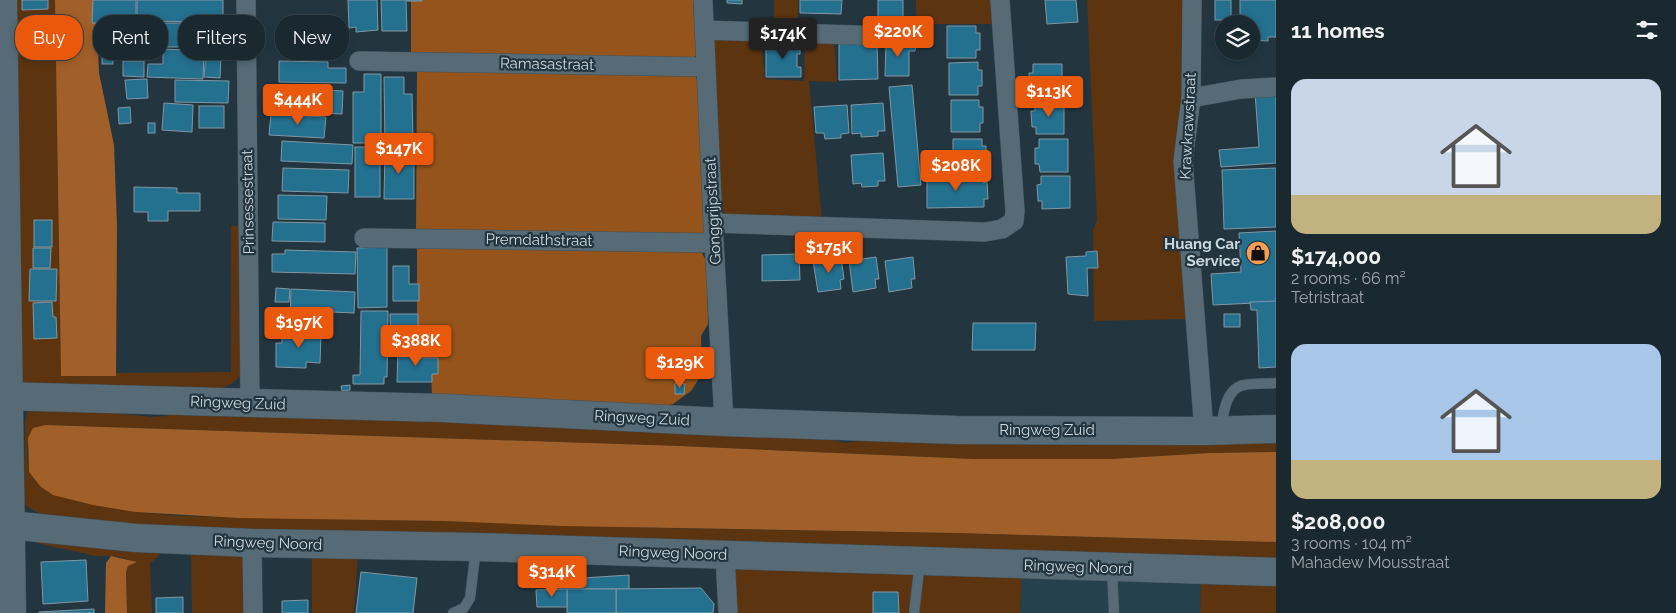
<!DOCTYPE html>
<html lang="en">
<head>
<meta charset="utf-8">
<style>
  :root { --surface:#1a2830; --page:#233038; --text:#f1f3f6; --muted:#9fa6ab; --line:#38444c; --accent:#ea580c }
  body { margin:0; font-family:Raleway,sans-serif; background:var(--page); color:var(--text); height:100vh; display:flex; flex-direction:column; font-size:19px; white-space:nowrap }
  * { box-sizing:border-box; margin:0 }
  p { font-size:16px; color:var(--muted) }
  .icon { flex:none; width:28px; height:28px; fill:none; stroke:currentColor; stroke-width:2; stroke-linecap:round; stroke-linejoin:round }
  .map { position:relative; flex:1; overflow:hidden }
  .details { display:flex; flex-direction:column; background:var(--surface); width:400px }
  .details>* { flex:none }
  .banner { position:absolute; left:15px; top:15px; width:475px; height:45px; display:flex; gap:10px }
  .controls { position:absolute; left:1215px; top:15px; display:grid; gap:10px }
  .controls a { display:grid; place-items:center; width:45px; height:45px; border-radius:50%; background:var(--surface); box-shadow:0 2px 8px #0003,0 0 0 1px var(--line); font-size:25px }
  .price { position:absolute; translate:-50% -42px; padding:0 11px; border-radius:5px; background:var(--accent); color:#fff; font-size:16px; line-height:32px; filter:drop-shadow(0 1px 2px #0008) }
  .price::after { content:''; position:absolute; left:50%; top:30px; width:15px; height:11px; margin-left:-8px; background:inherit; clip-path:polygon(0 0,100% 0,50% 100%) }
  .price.selected { background:#222; color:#fff }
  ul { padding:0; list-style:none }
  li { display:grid; align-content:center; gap:10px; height:265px; padding:0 15px }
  li span { display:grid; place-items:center; height:155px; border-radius:15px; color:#555 }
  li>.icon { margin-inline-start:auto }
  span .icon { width:90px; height:90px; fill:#fffc; stroke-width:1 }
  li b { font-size:21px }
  h2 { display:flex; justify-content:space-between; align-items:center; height:60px; padding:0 15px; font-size:21px }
  .tag { padding:0 18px; border-radius:20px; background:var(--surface); box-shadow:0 2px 8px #0003,0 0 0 1px var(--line); font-size:18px; line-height:45px }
  .tag.selected { background:var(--accent); color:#fff }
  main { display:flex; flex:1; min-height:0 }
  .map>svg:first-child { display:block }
  .built { fill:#25414d }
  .green { fill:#5c3410 }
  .forest { fill:#94541b }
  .water { fill:#a16029 }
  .building { fill:#24708f; stroke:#8197a3 }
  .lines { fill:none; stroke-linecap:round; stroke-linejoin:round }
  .lane-casing { stroke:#41515a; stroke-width:11 }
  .street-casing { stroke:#41515a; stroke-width:20 }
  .secondary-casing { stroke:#41515a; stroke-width:29 }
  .lane { stroke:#566b75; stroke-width:10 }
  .street { stroke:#566b75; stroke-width:19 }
  .secondary { stroke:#566b75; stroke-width:28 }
  .labels { text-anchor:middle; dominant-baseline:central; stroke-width:4.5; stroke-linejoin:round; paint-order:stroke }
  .street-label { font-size:15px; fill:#cdd8de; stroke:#233640 }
  .poi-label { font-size:15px; font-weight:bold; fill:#cdd8de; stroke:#233640; text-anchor:end }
</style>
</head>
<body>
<main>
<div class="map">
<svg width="1276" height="613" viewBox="0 0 1276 613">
  <rect width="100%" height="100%" fill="#233640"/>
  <polygon class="built" points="1022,575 1201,581 1200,613 1020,613"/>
  <g class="green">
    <path d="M12,0H55L61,375H116V373L231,372V226H241L242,374C234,385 222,388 209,392L24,386L19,380Z"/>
    <polygon points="774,0 798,0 798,27 774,26"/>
    <polygon points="916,0 993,0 994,24 916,24"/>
    <polygon points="1087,0 1182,0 1181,98 1176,142 1181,261 1186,319 1094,321 1093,230 1097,220"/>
    <polygon points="760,35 765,79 804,81 805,41 834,42 837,82 809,81 822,221 725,214 722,209 714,46 715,40 719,37"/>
    <path d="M34,405L153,417L166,416L176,411L330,416L822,438L845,443L873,438L1276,436V452L1210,453L1110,459H974L680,446L45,425L33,428C25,443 27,455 29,472L135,512L183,516L444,521L662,528L956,533L1276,542V565L276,533L62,520C49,516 34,514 24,503L25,420L28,411Z"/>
    <polygon points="34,535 165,549 150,564 152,613 127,613 126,572 128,566 136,563 124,558 111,556 96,556 36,543"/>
    <polygon points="191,550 237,551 244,557 246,613 192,613"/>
    <polygon points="312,553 358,554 354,613 312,613"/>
    <polygon points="742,566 1022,575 1020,613 737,613 735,572"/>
    <polygon points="1201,581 1276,581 1276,613 1200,613"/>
  </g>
  <g class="forest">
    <polygon points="411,0 693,0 696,55 692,60 411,58"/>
    <polygon points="417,67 695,75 698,82 705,229 704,235 416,235"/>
    <polygon points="417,245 694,249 702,253 707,263 708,324 701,336 702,374 691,391 673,404 656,410 432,400 431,358 417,358"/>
  </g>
  <g class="water">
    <polygon points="55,0 100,0 96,3 99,73 114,145 117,226 116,376 61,376"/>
    <polygon points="45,425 680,446 974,459 1110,459 1210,453 1276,452 1276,542 956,533 562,526 444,521 239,518 135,512 93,505 53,495 41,487 29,472 28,438 33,428"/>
    <polygon points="111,556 137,562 128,566 126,572 127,613 105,613 106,563"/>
  </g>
  <g class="building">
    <polygon points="22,0 48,0 48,9 22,10"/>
    <polygon points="93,0 136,0 136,23 92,23"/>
    <polygon points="137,0 223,0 223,22 137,21"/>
    <polygon points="348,0 377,0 378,30 356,32 356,27 349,28"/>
    <polygon points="381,0 422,0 422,1 406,1 407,31 382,31"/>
    <polygon points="727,0 742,0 742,4 727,3"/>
    <polygon points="800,0 842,0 841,14 800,13"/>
    <rect x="878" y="0" width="25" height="19"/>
    <polygon points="1045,0 1076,0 1078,22 1047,24"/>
    <rect x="1215" y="0" width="16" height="20"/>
    <polygon points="1240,0 1276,0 1276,37 1268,37 1268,41 1251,40 1251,24 1240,24"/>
    <polygon points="155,23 189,23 188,47 154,47"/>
    <polygon points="192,23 209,24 209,32 214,30 213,51 190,49"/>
    <polygon points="947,26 976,26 976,33 980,33 980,50 976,50 976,58 947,58"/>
    <polygon points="23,27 47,27 47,47 25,47 25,53 16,53 16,39 23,39"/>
    <polygon points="886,42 916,42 915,51 909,51 909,76 885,76"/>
    <polygon points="766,43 800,43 800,54 797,54 797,67 801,67 801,77 766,77"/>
    <polygon points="839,44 877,44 878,79 839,80"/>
    <polygon points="163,49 204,51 203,79 147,77 148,64 163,64"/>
    <rect x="102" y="51" width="11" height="13"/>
    <polygon points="206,52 221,53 220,78 204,77"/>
    <polygon points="123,61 144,61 144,77 123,76"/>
    <polygon points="279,61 328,62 328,68 346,68 346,83 279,82"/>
    <polygon points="978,62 978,70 982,70 982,86 978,86 978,95 949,95 949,63"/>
    <polygon points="1033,64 1062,64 1062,96 1033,97 1033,89 1029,89 1029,73 1033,73"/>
    <polygon points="364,74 381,74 381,143 353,143 353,92 364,92"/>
    <polygon points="384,77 404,77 404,94 412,94 413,143 385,143"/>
    <polygon points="147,79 148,98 127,99 125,80"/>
    <polygon points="175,80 229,81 228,103 175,102"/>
    <polygon points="912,85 921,185 898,187 889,87"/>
    <polygon points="268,87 343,91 342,114 279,111 280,97 268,96"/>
    <polygon points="1276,91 1276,163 1221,167 1219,150 1259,147 1255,93"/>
    <polygon points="951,100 979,100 979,107 983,107 983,123 980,123 980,132 951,132"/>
    <polygon points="1035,102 1064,102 1064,134 1036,134 1036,127 1032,127 1031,111 1035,111"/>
    <polygon points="164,103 193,105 192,132 162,130"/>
    <polygon points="883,103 885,131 878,131 878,136 861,137 861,133 852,134 851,105"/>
    <polygon points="847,105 849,133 841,134 841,138 825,139 824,133 816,133 814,107"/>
    <rect x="199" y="106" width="25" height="22"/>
    <polygon points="130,107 131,123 119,124 118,108"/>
    <polygon points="271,114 326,117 324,138 269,135"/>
    <rect x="148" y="123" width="7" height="10"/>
    <polygon points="953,139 982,139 982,146 986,146 986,163 982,163 982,171 953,171"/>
    <polygon points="1039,139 1068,139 1068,172 1040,172 1039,164 1035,164 1035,148 1039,148"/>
    <polygon points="282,141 353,145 352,164 281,161"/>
    <rect x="355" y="147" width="25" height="50"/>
    <polygon points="385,150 414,151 414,199 384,199"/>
    <polygon points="883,153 885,181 878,181 878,186 862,187 861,183 853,184 851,155"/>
    <polygon points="283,168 349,170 348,193 282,191"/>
    <polygon points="1276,168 1276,227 1224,229 1222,170"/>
    <polygon points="983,175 983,183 987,182 988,199 984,199 984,207 927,208 927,176"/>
    <polygon points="1041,176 1070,176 1070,208 1042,209 1042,201 1038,201 1037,185 1041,184"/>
    <polygon points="134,187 177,188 177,193 200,193 200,211 168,211 168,221 148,221 148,212 134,212"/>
    <polygon points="278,195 327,196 326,220 278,219"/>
    <rect x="34" y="220" width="18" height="27"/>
    <polygon points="273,222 325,223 325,242 272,241"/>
    <polygon points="1276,231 1276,302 1213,305 1211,274 1241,272 1239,233"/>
    <polygon points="387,247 387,307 358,308 357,248"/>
    <polygon points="33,248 51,248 50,268 33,268"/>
    <polygon points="285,250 356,252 355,274 272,272 272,254 285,254"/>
    <polygon points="1097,251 1098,268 1087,268 1088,296 1068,294 1066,257 1086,256 1086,252"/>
    <polygon points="799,254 800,280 762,281 762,255"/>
    <polygon points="841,257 844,279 840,280 841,289 818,292 813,261"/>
    <polygon points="876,257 879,279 875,279 876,288 853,292 849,261"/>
    <polygon points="913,257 915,279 911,279 912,288 889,292 885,261"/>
    <polygon points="393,266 409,266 409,284 419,284 419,301 393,301"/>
    <polygon points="30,269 57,269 56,301 29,301"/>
    <polygon points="276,288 290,289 289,302 275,302"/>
    <polygon points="291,289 355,292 354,313 332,312 331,323 290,321"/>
    <polygon points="1276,301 1276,367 1259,368 1257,310 1251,310 1250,302"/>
    <polygon points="52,302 53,317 56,317 57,338 34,339 33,303"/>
    <polygon points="361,311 388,311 387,377 384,377 384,384 353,384 353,375 360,375"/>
    <polygon points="390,314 418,314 418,347 391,347"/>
    <rect x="1224" y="314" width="16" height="13"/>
    <polygon points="973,323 1036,323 1035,350 972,350"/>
    <polygon points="293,329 317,329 317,335 321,335 320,363 306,362 306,368 276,367 276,343 282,343 282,332 293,332"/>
    <polygon points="398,350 420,350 420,358 438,358 438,374 432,374 432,382 397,382"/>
    <polygon points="675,383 685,384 684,394 675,394"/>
    <polygon points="350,385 350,390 342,391 341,386"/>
    <polygon points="86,560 88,601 43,604 41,562"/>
    <polygon points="361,572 417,578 413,613 356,613"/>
    <polygon points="629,575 629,589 553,589 553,580"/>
    <polygon points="701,588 714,604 713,613 616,613 616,589"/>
    <rect x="567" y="589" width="49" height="24"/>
    <polygon points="567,589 567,607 537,607 536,590"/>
    <polygon points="873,592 898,592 899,613 873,613"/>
    <polygon points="183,597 183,613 156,613 156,598"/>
    <polygon points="308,600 308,613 282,613 282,601"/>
    <polygon points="94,609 94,613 39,613 39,612"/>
  </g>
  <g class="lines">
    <g class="lane-casing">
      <g id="lane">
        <path d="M1221,429C1223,414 1226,388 1244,385C1254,383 1266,384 1276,383"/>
        <polyline points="1112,569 1114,613"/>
        <polyline points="453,613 464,608 470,598 476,548"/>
        <polyline points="914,613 920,562"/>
      </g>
    </g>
    <g class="street-casing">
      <g id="street">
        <polyline points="246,0 250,404"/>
        <polyline points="703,0 713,223 724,422"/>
        <polyline points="1192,0 1191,98 1183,161 1204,431"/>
        <polyline points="704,30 914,37"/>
        <polyline points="359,61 705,67"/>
        <polyline points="1191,98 1241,89 1276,87"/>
        <polyline points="713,223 985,232 1002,229 1014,221 1015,211 1000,0"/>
        <polyline points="364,238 714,243"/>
        <polyline points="252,543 253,613"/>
        <polyline points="725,555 728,613"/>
      </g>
    </g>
    <g class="secondary-casing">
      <g id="secondary">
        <polyline points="3,0 12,613"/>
        <polyline points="0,396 442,408 724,422 957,430 1204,431 1276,429"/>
        <polyline points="0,523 10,525 136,538 252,543 476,547 1276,572"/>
      </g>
    </g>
    <use href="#lane" class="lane"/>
    <use href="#street" class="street"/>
    <use href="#secondary" class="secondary"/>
  </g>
  <defs>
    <g id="shop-disc" transform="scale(1.25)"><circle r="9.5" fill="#fb9e51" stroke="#233640"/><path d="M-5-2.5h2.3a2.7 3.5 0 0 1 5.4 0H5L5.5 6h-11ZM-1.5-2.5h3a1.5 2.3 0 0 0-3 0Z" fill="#111"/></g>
  </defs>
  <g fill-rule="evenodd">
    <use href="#shop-disc" x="1258" y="253"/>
  </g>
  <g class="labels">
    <g class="street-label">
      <text transform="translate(547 64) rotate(1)">Ramasastraat</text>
      <text transform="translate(1188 126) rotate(-87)">Krawkrawstraat</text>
      <text transform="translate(248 202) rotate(-91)">Prinsessestraat</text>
      <text transform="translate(713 211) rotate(-93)">Gonggrijpstraat</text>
      <text transform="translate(539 240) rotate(1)">Premdathstraat</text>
      <text transform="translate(238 403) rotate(2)">Ringweg Zuid</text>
      <text transform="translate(642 418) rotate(3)">Ringweg Zuid</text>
      <text x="1047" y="430">Ringweg Zuid</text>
      <text transform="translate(268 543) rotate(2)">Ringweg Noord</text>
      <text transform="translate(673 553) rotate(2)">Ringweg Noord</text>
      <text transform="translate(1078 567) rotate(2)">Ringweg Noord</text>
    </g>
    <g class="poi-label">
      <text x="1240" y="244">Huang Car<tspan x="1240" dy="17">Service</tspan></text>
    </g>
  </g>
</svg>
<div class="controls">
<a><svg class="icon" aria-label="layers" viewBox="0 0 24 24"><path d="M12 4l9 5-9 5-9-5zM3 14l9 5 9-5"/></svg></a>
</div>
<b class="price" style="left:898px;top:58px">$220K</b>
<b class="price selected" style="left:783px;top:60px">$174K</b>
<b class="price" style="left:1049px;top:118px">$113K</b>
<b class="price" style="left:298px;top:126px">$444K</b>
<b class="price" style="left:399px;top:175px">$147K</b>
<b class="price" style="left:956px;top:192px">$208K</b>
<b class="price" style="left:829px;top:274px">$175K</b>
<b class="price" style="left:299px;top:349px">$197K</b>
<b class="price" style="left:416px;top:367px">$388K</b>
<b class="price" style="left:680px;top:389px">$129K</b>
<b class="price" style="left:552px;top:598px">$314K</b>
<div class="banner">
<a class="tag selected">Buy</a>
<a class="tag">Rent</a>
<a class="tag">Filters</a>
<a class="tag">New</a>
</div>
</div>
<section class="details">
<h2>11 homes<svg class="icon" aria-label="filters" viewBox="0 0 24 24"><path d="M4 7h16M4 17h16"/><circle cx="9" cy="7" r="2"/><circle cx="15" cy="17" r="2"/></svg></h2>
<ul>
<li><span style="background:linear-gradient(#c9d6e8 75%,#c2b280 0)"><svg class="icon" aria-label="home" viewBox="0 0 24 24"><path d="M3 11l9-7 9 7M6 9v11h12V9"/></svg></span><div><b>$174,000</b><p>2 rooms · 66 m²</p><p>Tetristraat</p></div></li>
<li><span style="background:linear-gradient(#a9c7e8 75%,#c2b280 0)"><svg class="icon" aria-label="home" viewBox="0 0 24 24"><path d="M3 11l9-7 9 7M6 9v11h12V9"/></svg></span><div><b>$208,000</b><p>3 rooms · 104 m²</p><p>Mahadew Mousstraat</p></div></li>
</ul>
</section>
</main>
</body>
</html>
